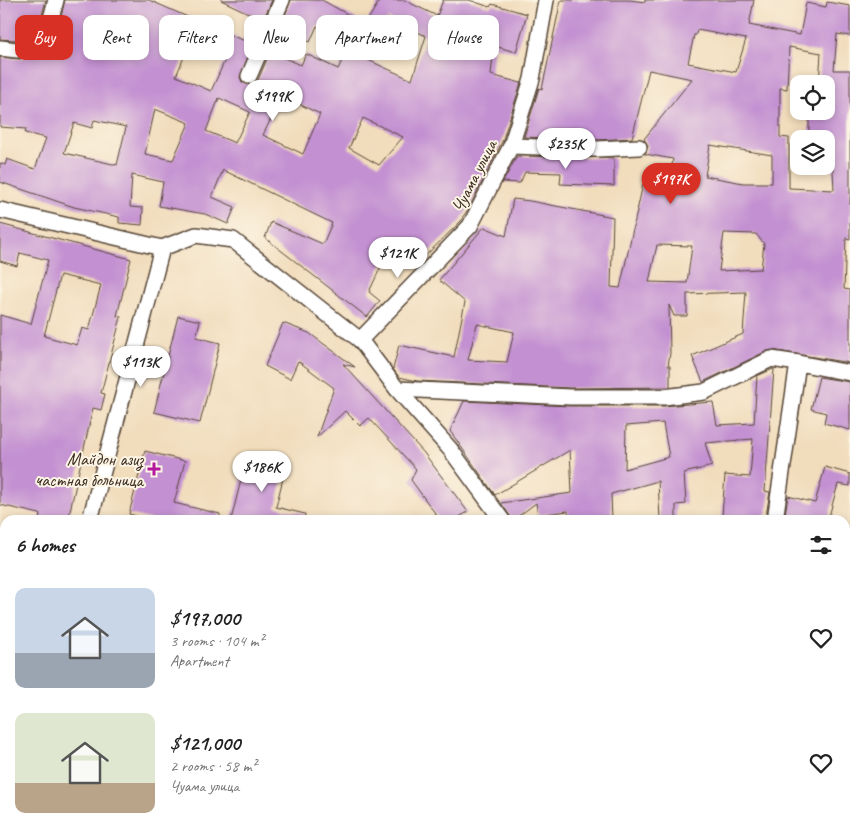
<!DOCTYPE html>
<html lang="en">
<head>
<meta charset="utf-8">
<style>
  :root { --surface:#fff; --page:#f6f6f6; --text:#222; --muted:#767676; --accent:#d93025 }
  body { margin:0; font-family:Caveat,sans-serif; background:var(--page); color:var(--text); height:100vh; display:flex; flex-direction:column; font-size:19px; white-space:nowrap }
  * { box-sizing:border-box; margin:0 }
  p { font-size:16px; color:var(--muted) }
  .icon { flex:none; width:28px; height:28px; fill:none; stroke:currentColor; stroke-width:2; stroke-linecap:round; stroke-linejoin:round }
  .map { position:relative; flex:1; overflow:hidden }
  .panel { position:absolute; left:0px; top:515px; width:850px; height:320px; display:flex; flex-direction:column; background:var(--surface); border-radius:15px 15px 0 0; box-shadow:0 2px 8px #0003 }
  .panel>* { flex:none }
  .banner { position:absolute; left:15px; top:15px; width:500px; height:45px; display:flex; gap:10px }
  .fabs { position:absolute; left:790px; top:75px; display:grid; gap:10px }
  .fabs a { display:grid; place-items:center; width:45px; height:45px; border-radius:10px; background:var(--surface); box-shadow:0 2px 8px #0003; font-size:25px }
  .price { position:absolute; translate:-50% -42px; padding:0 11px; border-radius:18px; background:#fff; color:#222; font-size:16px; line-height:32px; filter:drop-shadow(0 1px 2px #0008) }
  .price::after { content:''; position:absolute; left:50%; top:30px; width:15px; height:11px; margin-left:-8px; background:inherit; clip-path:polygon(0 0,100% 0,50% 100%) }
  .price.current { background:var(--accent); color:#fff }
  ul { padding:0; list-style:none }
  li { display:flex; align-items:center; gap:15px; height:125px; padding:0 15px }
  li span { display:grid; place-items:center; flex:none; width:140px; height:100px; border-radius:10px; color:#555 }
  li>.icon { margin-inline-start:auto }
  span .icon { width:60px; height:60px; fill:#fffc; stroke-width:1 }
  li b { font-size:21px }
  h2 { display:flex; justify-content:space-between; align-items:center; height:60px; padding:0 15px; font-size:21px }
  .chip { padding:0 18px; border-radius:10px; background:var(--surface); box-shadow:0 2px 8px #0003; font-size:18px; line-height:45px }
  .chip.current { background:var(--accent); color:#fff }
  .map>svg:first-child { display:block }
  .building { fill:#c390d1; fill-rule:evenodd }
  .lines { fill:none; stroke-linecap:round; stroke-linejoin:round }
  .minor-casing { stroke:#564536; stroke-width:18 }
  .tertiary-casing { stroke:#564536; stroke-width:21 }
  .minor { stroke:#fff; stroke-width:15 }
  .tertiary { stroke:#fff; stroke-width:19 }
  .poi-dot { fill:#b5179e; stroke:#fcf5e5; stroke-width:2 }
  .labels { text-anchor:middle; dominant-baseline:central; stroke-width:4; stroke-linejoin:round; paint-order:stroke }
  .street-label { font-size:18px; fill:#3b2a1e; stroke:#fcf5e5 }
  .poi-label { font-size:18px; fill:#3b2a1e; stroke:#fcf5e5; text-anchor:end }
</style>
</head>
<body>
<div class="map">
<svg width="850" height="835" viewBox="0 0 850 835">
  <rect width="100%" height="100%" fill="#fcf5e5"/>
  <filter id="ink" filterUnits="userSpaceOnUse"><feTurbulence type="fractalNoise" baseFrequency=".02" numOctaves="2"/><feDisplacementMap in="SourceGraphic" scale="10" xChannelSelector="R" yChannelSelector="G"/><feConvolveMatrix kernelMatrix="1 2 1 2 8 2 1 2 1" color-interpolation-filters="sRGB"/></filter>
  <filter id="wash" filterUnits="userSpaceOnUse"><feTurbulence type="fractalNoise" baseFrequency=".0096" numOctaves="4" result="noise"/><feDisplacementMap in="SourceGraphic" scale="20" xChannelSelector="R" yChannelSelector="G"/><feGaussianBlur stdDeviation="1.12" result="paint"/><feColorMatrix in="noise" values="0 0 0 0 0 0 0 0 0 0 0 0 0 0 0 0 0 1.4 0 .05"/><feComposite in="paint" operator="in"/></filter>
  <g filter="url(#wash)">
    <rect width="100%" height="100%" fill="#f1dcbb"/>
    <g id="blocks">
      <g class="building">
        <polygon points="0,0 46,0 40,22 28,36 16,40 0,39"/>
        <path d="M65,0H149L199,22L197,27L228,40L230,35L253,44L240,77L242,82L250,85L254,84L258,80L270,52L301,65L306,54L338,69L350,44L317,26L310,42L280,28L291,0H322L365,24L380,0H404L437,16L443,0H469L490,7L492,4L527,14L516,52L494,46L491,75L521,83L502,142L469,208L462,218H463L462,220L414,267L390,247L369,292L380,301L367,317L265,238L271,222L323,244L332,223L223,170L212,197L235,207L228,224L205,214L159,206L163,182L132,175L130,207L143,208L142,225L119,223V217L74,207L0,182V163L5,165L7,159L35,169L46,138L25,133L26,129L0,127V57L20,59L41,50L58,29ZM388,18L426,36L412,80L366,59ZM190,43L226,58L211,91L176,76ZM282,96L320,114L303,154L263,135ZM219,98L250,112L235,143L206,131ZM155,109L189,123L173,160L145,154ZM363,118L403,137L379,165L349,148ZM94,120L126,127L117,165L64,153L74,123L92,128Z"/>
        <polygon points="221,0 272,0 263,20"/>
        <path d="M561,0H630L645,2V0H754L749,25L800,35L806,3L826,7L827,2L850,6V36L837,34L834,70H850V239L846,238L844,289L850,290V363L772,350L767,351L703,382L692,356L743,334L746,292L687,294V316H674L669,305L670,353L668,366H670V387L570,388L417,381L399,377L393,369L399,345L454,357L465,302L439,280L484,227L506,236L513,199L530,201L613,217L611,287L620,288L643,184L668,190L673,159L645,154L648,146L644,139L692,79L649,70L632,138L597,140L524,137L539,88L542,89ZM697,30L746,39L736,72L688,63L694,35H696ZM789,47L821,53L819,84H826V120L809,119V139H826V153H832L834,190L789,188V138L780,137V88L787,89ZM710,145L772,155V183H743L705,176ZM724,233L756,234L764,244L761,269L719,271ZM657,245L692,246L687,283L649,282ZM477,324L514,332L507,362L468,360Z"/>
        <polygon points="517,156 614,158 614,186 560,184 561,173 525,172 520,183 503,182"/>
        <path d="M0,224L131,259L117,316L121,317L101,393L105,394L101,410L93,408L68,520H39L40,514L0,505V315L31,324L48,260L20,253L17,266L0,261ZM60,275L101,285L89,330L82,328L77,345L44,336Z"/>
        <polygon points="178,316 200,321 196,337 220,343 200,423 154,412"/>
        <polygon points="283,323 309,333 355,367 343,364 424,453 468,512 454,520 440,520 411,480 416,469 369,418 360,426 345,411 317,437 334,388 298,361 290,379 265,366"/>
        <path d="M773,369H774L765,491L770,492L766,516L764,515L763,519L722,516L725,475L750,477L753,439L705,443L712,466L684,473L686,504L676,505V520H660L658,481L611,494L612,520H568V511L538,515L536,503L513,520L501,503L572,493L570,450L495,495L450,431L464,401L570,406H664L713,402L717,425L754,423L757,376ZM663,423L669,457L625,469L626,426Z"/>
        <polygon points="819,377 850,382 850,430 824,423 826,413 811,409"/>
        <polygon points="145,451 185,461 174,503 220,514 220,520 152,520 129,514"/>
        <polygon points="247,456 286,466 276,507 305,514 304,520 231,520"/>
        <polygon points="825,467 850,474 850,486 838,484 828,520 784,520 788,496 815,503"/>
      </g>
    </g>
  </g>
  <g filter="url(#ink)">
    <use href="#blocks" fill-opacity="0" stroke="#564536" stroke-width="1"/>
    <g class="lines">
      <g class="minor-casing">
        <g id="minor">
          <polyline points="0,48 17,50 34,44 49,26 56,0"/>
          <polyline points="249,76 282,0"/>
          <polyline points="511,146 597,149 639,147"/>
          <polyline points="0,210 162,248 196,235 233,240 360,340"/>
          <polyline points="798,363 850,373"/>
          <polyline points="397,389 570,397 664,397 704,392 771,359 798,363 775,520"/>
          <polyline points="90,520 162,248"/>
          <polyline points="502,520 450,449 397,389 360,340 470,226 511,146 532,79 546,0"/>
          <polyline points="845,611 850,612"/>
          <polyline points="638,830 639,835"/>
          <polyline points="201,835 203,830"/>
        </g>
      </g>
      <g class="tertiary-casing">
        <g id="tertiary">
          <polyline points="0,737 5,739"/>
          <polyline points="370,830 389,835"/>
          <polyline points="9,835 10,830"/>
        </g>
      </g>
      <use href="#minor" class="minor"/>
      <use href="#tertiary" class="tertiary"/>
    </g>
  </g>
  <path class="poi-dot" d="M151.5 461.5h5v5h5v5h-5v5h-5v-5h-5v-5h5z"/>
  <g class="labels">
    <g class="street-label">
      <text transform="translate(474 176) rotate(-63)">Чуама улица</text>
    </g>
    <g class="poi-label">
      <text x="143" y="459">Майдон азиз<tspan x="143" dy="21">частная больница</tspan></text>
    </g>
  </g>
</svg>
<div class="fabs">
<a><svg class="icon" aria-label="locate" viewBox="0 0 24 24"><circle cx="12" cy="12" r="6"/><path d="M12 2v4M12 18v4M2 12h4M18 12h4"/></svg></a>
<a><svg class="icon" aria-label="layers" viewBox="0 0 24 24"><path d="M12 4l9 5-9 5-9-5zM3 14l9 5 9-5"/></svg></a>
</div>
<b class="price" style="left:273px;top:122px">$199K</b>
<b class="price" style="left:566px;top:170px">$235K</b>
<b class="price current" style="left:671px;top:205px">$197K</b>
<b class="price" style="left:398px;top:279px">$121K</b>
<b class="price" style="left:141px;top:388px">$113K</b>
<b class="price" style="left:262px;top:493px">$186K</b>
<div class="banner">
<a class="chip current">Buy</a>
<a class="chip">Rent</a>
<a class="chip">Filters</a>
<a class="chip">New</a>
<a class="chip">Apartment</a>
<a class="chip">House</a>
</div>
<section class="panel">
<h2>6 homes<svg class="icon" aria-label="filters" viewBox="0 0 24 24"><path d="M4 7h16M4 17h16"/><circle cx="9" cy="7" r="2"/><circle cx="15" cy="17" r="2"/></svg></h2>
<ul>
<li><span style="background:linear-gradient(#c9d6e8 65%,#9aa5b1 0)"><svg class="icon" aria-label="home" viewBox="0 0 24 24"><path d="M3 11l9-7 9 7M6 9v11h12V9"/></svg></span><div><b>$197,000</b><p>3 rooms · 104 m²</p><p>Apartment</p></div><svg class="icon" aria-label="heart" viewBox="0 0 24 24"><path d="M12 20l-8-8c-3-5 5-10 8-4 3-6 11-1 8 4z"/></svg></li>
<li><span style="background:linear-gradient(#dfe7d0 70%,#b9a48a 0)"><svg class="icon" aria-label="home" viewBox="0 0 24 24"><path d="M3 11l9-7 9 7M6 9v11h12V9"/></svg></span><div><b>$121,000</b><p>2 rooms · 58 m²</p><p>Чуама улица</p></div><svg class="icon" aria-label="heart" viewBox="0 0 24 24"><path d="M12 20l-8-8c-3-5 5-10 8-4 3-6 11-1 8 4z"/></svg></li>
</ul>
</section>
</div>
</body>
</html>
